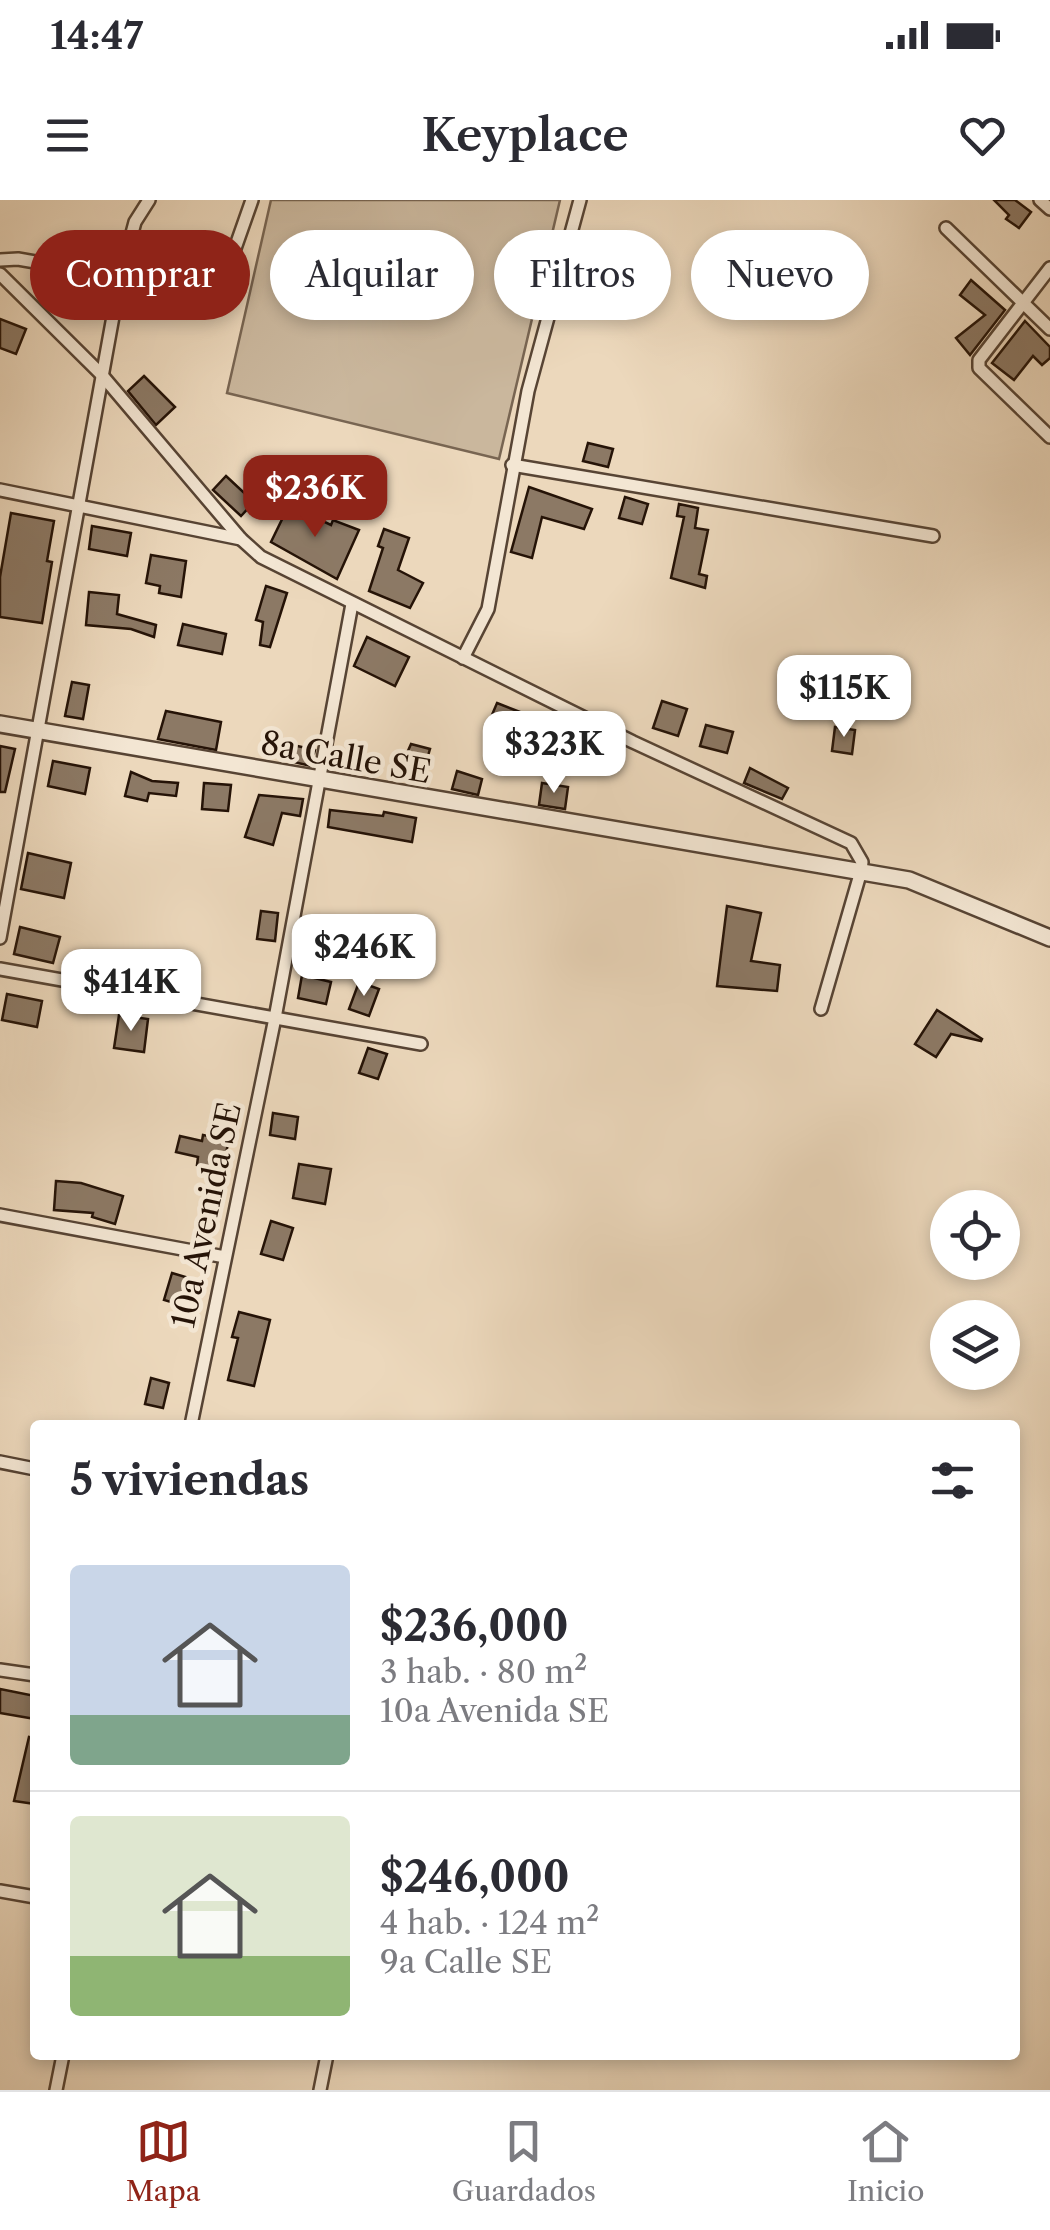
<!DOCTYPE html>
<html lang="es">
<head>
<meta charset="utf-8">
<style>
  :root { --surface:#fff; --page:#f2f2f3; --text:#2b2b33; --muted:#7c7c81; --line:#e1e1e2; --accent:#8f2418 }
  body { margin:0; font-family:"Libre Caslon Text",serif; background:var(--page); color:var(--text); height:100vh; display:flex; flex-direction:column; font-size:38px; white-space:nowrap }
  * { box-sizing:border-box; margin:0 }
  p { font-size:32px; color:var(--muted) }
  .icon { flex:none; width:55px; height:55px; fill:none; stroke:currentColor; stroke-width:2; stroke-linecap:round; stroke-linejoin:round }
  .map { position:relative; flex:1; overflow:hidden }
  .details { position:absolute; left:30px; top:1220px; width:990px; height:640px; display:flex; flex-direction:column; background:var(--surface); border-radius:10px; box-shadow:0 5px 15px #0003 }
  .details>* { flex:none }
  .hud { position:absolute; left:30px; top:30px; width:990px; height:90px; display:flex; gap:20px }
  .fabs { position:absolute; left:930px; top:990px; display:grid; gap:20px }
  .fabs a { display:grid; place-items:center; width:90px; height:90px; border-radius:50%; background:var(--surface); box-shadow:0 5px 15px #0003; font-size:50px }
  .price { position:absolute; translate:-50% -85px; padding:0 22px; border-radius:20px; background:#fff; color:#222; font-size:32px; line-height:65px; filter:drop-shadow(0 2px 5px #0008) }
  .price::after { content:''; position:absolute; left:50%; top:60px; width:30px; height:22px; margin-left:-15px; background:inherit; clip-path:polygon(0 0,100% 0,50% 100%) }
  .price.active { background:var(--accent); color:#fff }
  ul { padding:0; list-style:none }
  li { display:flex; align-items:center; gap:30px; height:250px; padding:0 40px }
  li+li { border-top:2px solid var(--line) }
  li span { display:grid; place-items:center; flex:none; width:280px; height:200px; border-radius:10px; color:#555 }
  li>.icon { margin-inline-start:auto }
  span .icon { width:120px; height:120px; fill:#fffc; stroke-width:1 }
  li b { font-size:42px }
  h2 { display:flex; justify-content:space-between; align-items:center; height:120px; padding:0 40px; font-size:42px }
  .tag { padding:0 35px; border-radius:45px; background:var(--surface); box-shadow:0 5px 15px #0003; font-size:35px; line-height:90px }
  .tag.active { background:var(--accent); color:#fff }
  .status { display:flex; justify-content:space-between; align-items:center; height:70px; padding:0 50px; background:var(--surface); direction:ltr }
  .status svg { height:28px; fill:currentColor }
  header { display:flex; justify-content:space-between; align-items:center; height:130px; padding:0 40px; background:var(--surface); font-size:45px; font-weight:600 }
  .dock { display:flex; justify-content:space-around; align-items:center; height:140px; border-top:2px solid var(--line); background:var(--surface); font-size:28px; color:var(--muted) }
  .dock a { display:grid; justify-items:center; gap:5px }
  .dock .active { color:var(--accent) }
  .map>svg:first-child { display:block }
  .green { fill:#cab79d; stroke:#786552; stroke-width:2.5 }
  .building { fill:#8c7965; stroke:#251307; stroke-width:2.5 }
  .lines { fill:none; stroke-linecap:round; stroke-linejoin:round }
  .minor-casing { stroke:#574434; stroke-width:16 }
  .tertiary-casing { stroke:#574434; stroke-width:20 }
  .minor { stroke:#f3e6d3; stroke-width:11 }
  .tertiary { stroke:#f3e6d3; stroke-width:15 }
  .labels { text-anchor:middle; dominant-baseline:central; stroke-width:9; stroke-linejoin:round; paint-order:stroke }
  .street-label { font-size:32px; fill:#251307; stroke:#f3e6d3 }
</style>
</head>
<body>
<div class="status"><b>14:47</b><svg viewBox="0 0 49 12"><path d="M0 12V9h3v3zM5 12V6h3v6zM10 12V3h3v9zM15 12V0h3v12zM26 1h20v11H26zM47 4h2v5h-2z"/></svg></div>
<header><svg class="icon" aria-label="menu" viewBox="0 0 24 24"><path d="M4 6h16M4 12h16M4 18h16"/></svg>Keyplace<svg class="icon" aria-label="heart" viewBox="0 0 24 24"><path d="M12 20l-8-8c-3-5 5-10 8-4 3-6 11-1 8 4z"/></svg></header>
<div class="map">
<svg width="1050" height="1890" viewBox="0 0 1050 1890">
  <rect width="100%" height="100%" fill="#ecd8bc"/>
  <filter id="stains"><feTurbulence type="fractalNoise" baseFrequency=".002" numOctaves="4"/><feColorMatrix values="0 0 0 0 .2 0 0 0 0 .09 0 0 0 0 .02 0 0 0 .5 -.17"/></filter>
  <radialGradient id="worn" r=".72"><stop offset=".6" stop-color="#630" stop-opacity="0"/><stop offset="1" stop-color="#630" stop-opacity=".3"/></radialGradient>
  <polygon class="green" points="271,0 560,0 499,259 227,193"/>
  <g class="building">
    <polygon points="994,0 1015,0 1031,12 1019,28 1006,19 1009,15"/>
    <polygon points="971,80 1005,110 970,155 956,138 985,115 960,95"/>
    <polygon points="0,119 26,129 16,154 0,148"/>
    <polygon points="1025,121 1050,147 1050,158 1042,165 1033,156 1014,180 992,163"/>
    <polygon points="144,176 175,207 156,225 128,191"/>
    <polygon points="588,243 613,249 608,267 583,261"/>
    <polygon points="226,276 254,302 241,316 213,290"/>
    <polygon points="529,287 592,309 584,329 542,317 532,358 511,352"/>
    <polygon points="625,297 648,304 642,324 619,318"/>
    <polygon points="679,304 698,308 695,328 708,330 699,374 707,376 705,388 671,378 684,317 677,316"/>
    <polygon points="289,305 331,325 333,320 359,330 337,379 271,342"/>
    <polygon points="11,313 54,321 47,361 52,362 42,423 0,417 0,377"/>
    <polygon points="92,326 131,333 127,356 89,349"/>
    <polygon points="384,329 409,338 398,370 423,383 410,408 369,391 383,348 378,346"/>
    <polygon points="151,355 186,361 181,397 159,393 160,386 146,383"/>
    <polygon points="266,386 287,393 270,447 260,445 263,422 256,420"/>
    <polygon points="89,392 119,395 117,414 156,425 154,437 131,429 86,425"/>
    <polygon points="183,424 226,434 222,454 178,445"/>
    <polygon points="367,437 409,457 395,486 354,466"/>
    <polygon points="72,482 89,485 83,519 65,516"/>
    <polygon points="662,501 687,509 678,536 653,528"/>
    <polygon points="497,503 520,512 510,538 486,529"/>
    <polygon points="166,511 221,522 216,550 158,539"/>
    <polygon points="706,525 733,532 727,553 700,546"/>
    <polygon points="835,527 855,530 852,554 832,551"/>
    <polygon points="284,543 315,550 311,566 281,559"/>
    <polygon points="411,544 430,549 422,576 400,569"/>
    <polygon points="0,546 15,549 5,592 0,592"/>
    <polygon points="53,561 90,568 85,594 48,586"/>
    <polygon points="750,568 788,588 782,599 744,583"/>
    <polygon points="457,571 482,579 478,595 452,589"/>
    <polygon points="131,572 152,581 178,583 176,596 149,593 147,601 125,596"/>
    <polygon points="204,583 231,585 228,611 202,609"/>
    <polygon points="542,583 568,587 565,609 539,605"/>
    <polygon points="259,595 303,599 300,616 282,613 273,645 245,637"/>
    <polygon points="330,610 383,616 384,612 416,618 412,642 328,627"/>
    <polygon points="28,653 71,663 64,698 21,689"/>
    <polygon points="727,706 761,713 751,761 780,765 777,791 717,786"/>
    <polygon points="261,711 278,713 275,741 257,739"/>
    <polygon points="20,727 60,737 53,763 14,754"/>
    <polygon points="302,775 331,782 326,804 298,798"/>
    <polygon points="359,782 379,789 369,816 349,809"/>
    <polygon points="7,794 42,801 37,827 2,820"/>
    <polygon points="937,810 982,839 981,841 951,834 936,857 915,844"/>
    <polygon points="119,815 148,819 144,852 114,848"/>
    <polygon points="368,848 387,854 378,879 359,873"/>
    <polygon points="273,913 298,917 295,939 270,935"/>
    <polygon points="203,935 229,940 222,970 197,965 198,957 176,952 180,936 202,941"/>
    <polygon points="299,964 331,969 325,1004 293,998"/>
    <polygon points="56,981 81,983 123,996 115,1024 92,1017 93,1013 54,1010"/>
    <polygon points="271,1021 293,1028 283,1060 261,1054"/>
    <polygon points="172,1073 199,1081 191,1108 164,1100"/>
    <polygon points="239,1112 270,1120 254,1186 228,1180 238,1138 232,1137"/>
    <polygon points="151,1178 169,1183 163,1208 145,1204"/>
    <polygon points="0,1489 35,1496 35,1519 0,1513"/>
    <polygon points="29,1537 35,1538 35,1604 14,1601"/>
  </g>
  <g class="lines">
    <g class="minor-casing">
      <g id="minor">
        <polyline points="1040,0 1050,9"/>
        <polyline points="946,28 1050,129"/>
        <polyline points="0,60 18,59 199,90 226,74 252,0"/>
        <polyline points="1050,68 979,160 979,168 1050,237"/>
        <polyline points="0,74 101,174 241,339 261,357 633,542 851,643 862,662 861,671 821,809"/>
        <polyline points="512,265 933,336"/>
        <polyline points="0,290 241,339"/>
        <polyline points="463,458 488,409 528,191 580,0"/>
        <polyline points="0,738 120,78 135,22 149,0"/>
        <polyline points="0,769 421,844"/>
        <polyline points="0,1015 225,1057"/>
        <polyline points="191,1225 275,818 352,404"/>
        <polyline points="0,1262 35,1269"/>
        <polyline points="0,1470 35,1475"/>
        <polyline points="0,1691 35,1697"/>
        <polyline points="56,1890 63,1855"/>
        <polyline points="320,1890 327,1855"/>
      </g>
    </g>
    <g class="tertiary-casing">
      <polyline id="tertiary" points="0,524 909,680 1050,738"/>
    </g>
    <use href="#minor" class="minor"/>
    <use href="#tertiary" class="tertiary"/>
  </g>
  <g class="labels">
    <g class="street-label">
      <text transform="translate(346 557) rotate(10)">8a Calle SE</text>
      <text transform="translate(206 1015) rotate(-78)">10a Avenida SE</text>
    </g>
  </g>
  <rect width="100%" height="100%" filter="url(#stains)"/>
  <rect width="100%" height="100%" fill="url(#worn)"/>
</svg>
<div class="fabs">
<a><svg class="icon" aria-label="locate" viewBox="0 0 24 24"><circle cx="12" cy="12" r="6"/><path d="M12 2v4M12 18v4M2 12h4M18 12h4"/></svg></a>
<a><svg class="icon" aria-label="layers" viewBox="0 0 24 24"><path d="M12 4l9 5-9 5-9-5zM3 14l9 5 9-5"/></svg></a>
</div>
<b class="price active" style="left:315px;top:340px">$236K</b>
<b class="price" style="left:844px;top:540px">$115K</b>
<b class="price" style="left:554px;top:596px">$323K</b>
<b class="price" style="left:364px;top:799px">$246K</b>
<b class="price" style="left:131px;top:834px">$414K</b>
<div class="hud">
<a class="tag active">Comprar</a>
<a class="tag">Alquilar</a>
<a class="tag">Filtros</a>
<a class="tag">Nuevo</a>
</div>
<section class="details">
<h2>5 viviendas<svg class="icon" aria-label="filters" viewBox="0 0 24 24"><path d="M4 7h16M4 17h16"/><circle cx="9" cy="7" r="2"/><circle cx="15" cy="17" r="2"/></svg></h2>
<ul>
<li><span style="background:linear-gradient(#c9d6e8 75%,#7fa58c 0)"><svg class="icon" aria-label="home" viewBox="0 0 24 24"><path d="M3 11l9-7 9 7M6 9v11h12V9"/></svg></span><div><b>$236,000</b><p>3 hab. · 80 m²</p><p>10a Avenida SE</p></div></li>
<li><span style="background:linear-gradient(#dfe7d0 70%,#8fb573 0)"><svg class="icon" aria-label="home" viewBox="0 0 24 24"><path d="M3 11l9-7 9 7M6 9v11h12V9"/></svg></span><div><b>$246,000</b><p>4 hab. · 124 m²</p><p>9a Calle SE</p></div></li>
</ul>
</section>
</div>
<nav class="dock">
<a class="active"><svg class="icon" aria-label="map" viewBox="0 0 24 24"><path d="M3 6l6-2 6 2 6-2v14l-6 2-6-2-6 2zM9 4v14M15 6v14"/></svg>Mapa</a>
<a><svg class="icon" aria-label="saved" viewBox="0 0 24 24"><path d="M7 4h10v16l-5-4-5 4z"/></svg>Guardados</a>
<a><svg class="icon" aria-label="home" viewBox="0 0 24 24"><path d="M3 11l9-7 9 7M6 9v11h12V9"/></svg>Inicio</a>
</nav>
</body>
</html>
